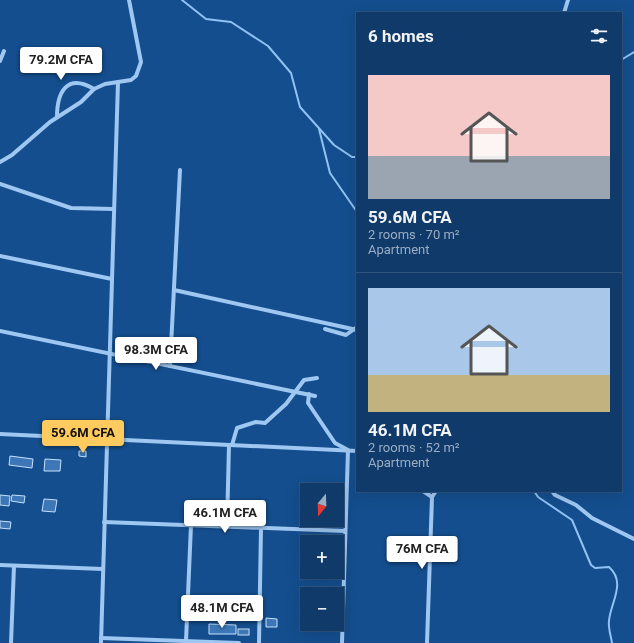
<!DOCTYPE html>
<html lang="en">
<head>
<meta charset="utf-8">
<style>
  :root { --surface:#0f3a6a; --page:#184170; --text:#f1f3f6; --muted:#9badc1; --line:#2f547e; --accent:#ffca5e }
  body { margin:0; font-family:Roboto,sans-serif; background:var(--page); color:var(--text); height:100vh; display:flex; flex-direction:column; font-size:15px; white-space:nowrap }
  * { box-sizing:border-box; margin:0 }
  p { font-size:13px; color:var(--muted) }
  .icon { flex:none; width:22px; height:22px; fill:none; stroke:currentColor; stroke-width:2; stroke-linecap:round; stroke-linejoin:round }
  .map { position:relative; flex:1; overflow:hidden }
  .details { position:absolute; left:356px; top:12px; width:266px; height:480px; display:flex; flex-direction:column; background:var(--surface); border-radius:0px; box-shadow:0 4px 16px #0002,0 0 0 1px var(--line) }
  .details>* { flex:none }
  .needle { width:26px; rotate:199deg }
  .tools { position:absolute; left:300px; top:483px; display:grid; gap:8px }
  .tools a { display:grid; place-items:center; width:44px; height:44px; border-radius:0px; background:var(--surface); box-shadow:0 4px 16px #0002,0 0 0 1px var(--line); font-size:20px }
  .price { position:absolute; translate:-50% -34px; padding:0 9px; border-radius:4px; background:#fff; color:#222; font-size:13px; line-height:26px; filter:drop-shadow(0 1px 2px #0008) }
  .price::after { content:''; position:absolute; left:50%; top:24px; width:12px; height:9px; margin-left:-6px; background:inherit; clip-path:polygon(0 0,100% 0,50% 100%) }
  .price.active { background:var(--accent); color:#111 }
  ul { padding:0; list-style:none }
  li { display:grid; align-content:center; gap:8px; height:212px; padding:0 12px }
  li+li { border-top:1px solid var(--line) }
  li span { display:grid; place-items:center; height:124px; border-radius:0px; color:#555 }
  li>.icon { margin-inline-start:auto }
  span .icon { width:72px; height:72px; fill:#fffc; stroke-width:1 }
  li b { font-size:17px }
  h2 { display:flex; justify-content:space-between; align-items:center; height:48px; padding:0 12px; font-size:17px }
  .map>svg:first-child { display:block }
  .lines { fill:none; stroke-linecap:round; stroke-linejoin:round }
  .stream { stroke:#90c2f4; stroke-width:2 }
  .building { fill:#3d77b7; stroke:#c5e0fc }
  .minor { stroke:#9ec7f1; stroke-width:4 }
</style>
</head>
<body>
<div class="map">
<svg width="634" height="643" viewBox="0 0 634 643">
  <rect width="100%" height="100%" fill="#144e8e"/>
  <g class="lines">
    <g class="stream">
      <polyline points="182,0 206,19 231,22 268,46 291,73 300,107 334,145 352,157 357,157"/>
      <polyline points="621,60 634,52"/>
      <polyline points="319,129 330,173 357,212"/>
      <path d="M534,491L538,497L572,520L591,565L595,568L609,567C627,583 610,603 609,621C608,628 611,636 612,643"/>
    </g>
  </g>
  <g class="building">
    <polygon points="79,451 86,451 86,457 79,456"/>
    <polygon points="10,456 33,459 32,468 9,465"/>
    <polygon points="45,459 61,460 60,471 44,471"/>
    <polygon points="0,495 10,496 9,506 0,505"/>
    <polygon points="12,495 25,496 24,503 11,501"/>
    <polygon points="44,499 57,500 55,512 42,511"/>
    <polygon points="0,521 11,522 10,529 0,528"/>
    <polygon points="211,608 221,608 222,614 212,615"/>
    <polygon points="266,618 277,619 277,627 266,627"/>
    <polygon points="209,624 236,625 236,634 209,634"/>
    <rect x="238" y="629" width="11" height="6"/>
  </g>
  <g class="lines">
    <g class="minor">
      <polyline points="564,13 568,0"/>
      <polyline points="0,61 4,51"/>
      <path d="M57,117C57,92 67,73 94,89"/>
      <polyline points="0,162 12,155 50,122 81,102 94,89 105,84 131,80 136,76 141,62 129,0"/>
      <polyline points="0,184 71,208 114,209"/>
      <polyline points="0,256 112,279"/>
      <polyline points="174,290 357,330"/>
      <polyline points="325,329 346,335 357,327"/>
      <polyline points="0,331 315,396"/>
      <polyline points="170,366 180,170"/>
      <polyline points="309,394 308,403 335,443 348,450 342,643"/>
      <polyline points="0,434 357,451"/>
      <polyline points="232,445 237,428 256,422 265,423 286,404 304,380 317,378"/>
      <polyline points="423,491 432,497"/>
      <polyline points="552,491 555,495 576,505 592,518 634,539"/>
      <polyline points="104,522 345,531"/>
      <polyline points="227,526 229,445"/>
      <polyline points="0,565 103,569"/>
      <polyline points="101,638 239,643"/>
      <polyline points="186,641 191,525"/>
      <polyline points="11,643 14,566"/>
      <polyline points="101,643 118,82"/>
      <polyline points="259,643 261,528"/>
      <polyline points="427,643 432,497 436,491"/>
    </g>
  </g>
</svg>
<div class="tools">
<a><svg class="needle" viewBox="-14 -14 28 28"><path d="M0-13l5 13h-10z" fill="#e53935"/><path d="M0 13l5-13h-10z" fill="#9badc1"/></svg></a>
<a>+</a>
<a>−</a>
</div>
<b class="price" style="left:61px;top:81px">79.2M CFA</b>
<b class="price" style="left:156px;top:371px">98.3M CFA</b>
<b class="price active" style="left:83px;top:454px">59.6M CFA</b>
<b class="price" style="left:225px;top:534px">46.1M CFA</b>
<b class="price" style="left:422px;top:570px">76M CFA</b>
<b class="price" style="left:222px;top:629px">48.1M CFA</b>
<section class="details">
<h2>6 homes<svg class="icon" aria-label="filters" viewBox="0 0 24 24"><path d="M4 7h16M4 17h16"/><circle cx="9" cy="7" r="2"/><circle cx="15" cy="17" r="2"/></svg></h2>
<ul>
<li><span style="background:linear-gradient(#f6c9c9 65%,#9aa5b1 0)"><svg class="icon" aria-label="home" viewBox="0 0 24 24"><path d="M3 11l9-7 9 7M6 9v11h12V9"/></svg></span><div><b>59.6M CFA</b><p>2 rooms · 70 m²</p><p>Apartment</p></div></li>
<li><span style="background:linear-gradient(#a9c7e8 70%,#c2b280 0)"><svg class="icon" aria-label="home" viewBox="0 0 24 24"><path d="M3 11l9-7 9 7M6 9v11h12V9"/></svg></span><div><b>46.1M CFA</b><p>2 rooms · 52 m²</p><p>Apartment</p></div></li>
</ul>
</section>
</div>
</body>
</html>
